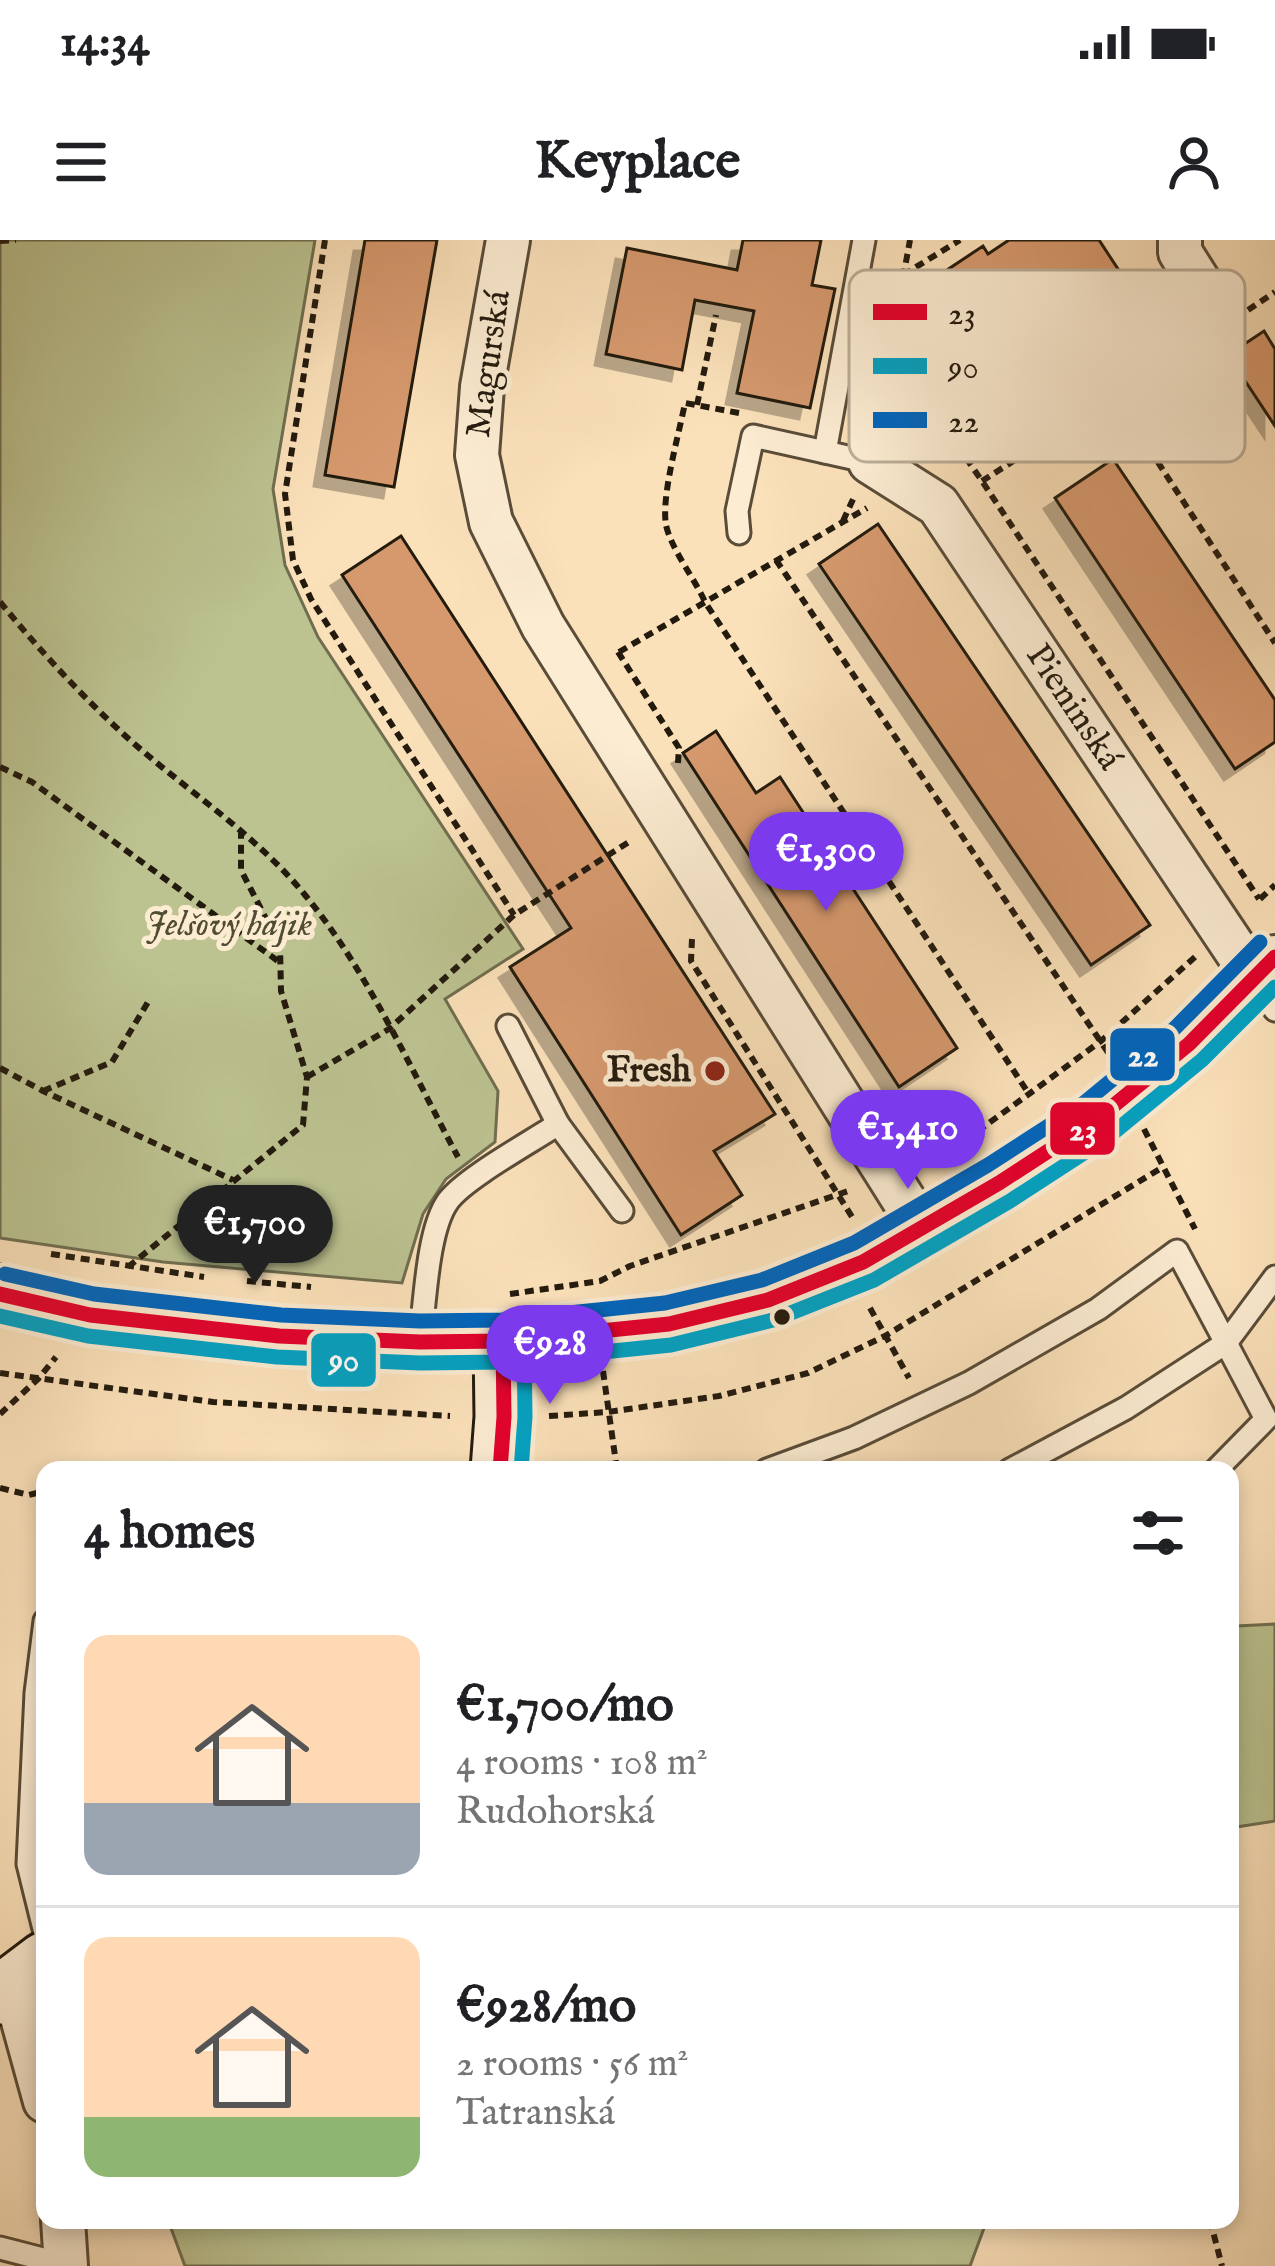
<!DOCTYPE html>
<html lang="en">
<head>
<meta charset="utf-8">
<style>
  :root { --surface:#fff; --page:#f6f6f6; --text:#202124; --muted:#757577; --line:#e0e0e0; --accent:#7c3aed }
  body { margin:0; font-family:"IM FELL English",serif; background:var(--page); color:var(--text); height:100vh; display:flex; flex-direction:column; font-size:45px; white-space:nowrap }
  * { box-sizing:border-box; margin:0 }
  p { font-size:39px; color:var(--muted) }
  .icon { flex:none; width:66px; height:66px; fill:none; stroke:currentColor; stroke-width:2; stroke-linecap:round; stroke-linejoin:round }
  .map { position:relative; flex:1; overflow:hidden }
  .side { position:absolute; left:36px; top:1221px; width:1203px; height:768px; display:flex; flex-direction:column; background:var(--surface); border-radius:24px; box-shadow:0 6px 18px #0003 }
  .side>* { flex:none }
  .price { position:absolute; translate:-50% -102px; padding:0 27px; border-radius:42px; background:var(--accent); color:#fff; font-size:39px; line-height:78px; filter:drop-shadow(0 3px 6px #0008) }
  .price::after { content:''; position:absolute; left:50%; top:72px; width:36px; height:27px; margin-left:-18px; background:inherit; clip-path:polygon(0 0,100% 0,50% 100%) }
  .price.on { background:#222; color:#fff }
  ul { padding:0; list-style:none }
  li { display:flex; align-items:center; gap:36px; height:300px; padding:0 48px }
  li+li { border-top:3px solid var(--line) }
  li span { display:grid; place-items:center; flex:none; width:336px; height:240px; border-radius:24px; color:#555 }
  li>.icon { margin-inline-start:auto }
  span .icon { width:144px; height:144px; fill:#fffc; stroke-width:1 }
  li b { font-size:51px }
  h2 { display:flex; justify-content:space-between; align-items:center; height:144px; padding:0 48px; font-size:51px }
  .status { display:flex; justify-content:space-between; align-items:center; height:84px; padding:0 60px; background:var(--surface); direction:ltr }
  .status svg { height:33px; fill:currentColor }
  header { display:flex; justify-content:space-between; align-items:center; height:156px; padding:0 48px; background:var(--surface); font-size:54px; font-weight:700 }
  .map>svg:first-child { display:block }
  .green { fill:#bcc391; stroke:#706e50; stroke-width:3 }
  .building { fill:#d6996e; stroke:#231a0e; stroke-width:3; filter:url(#shadow) }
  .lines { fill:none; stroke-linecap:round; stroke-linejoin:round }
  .lane-casing { stroke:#594c39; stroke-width:27 }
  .street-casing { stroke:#594c39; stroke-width:48 }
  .secondary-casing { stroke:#231a0e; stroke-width:63 }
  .path { stroke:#231a0e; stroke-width:6; stroke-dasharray:9 6; stroke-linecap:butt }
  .lane { stroke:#fcecd2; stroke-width:21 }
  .street { stroke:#fcecd2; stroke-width:42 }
  .secondary { stroke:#fcecd2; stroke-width:57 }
  .bus-1-casing { stroke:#fcecd2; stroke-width:24 }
  .bus-2-casing { stroke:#fcecd2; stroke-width:24 }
  .bus-3-casing { stroke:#fcecd2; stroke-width:24 }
  .bus-1 { stroke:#e4002b; stroke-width:15 }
  .bus-2 { stroke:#02a2c4; stroke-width:15 }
  .bus-3 { stroke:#0065bd; stroke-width:15 }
  .poi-dot { fill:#8f2418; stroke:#fcecd2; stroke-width:4.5 }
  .bus-dot { fill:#231a0e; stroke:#fcecd2; stroke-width:4.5 }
  .labels { text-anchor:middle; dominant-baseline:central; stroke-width:10; stroke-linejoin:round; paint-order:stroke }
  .street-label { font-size:36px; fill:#231a0e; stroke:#fcecd2 }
  .park-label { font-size:36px; font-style:italic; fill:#514d35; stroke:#fcecd2 }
  .poi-label { font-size:36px; font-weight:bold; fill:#231a0e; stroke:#fcecd2; text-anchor:end }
  .key { fill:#fcecd2; stroke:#bbad97; stroke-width:3 }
  .key-label { font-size:33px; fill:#231a0e }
  .line-badge { stroke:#fcecd2; stroke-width:4.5 }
  .badge-label { font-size:33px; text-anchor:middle; font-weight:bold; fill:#fff }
</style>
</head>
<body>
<div class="status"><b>14:34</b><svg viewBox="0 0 49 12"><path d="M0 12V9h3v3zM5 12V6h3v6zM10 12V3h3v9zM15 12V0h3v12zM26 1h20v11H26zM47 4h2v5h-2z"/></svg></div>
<header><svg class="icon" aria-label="menu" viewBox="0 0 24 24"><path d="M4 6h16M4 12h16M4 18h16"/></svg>Keyplace<svg class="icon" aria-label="person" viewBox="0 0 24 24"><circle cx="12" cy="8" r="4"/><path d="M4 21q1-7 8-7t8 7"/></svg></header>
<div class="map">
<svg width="1275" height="2026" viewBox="0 0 1275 2026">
  <defs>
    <filter id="shadow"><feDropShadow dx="-11" dy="11" stdDeviation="0" flood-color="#0004"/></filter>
  </defs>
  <rect width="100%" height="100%" fill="#fbe1ba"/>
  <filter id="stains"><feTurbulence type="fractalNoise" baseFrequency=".00167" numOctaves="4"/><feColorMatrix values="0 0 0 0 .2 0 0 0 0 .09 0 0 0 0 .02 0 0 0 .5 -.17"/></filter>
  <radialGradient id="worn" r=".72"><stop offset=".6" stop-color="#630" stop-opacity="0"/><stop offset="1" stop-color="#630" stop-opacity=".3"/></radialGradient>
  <g class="green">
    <polygon points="0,0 315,0 273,249 285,325 318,397 523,709 445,759 498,851 495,902 446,939 423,974 402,1043 163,1022 0,998"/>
    <polygon points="1275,1384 1275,1581 1230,1588 1230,1391 1236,1386"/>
    <polygon points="168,1980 987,1980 970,2026 185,2026"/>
  </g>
  <g class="building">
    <polygon points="365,0 437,0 394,247 325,235"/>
    <polygon points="743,0 821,0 812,45 835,49 810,168 737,153 754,71 695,60 682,130 606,114 627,8 737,30"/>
    <polygon points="1009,0 1099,0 1139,61 1104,84 1082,52 1033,83 1056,117 1021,141 947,30 983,6 988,14"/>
    <polygon points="1264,91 1275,109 1275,186 1228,115"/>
    <polygon points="1113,219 1275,460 1275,502 1235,529 1055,258"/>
    <polygon points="878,284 1150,685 1091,725 819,324"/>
    <polygon points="401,296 775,874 714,911 742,955 681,995 510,727 571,688 342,335"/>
    <polygon points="716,491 756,553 780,537 957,808 899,847 683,513"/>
  </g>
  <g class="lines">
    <g class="lane-casing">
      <g id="lane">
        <polyline points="825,212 864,0"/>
        <polyline points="739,293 737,271 753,196 870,222"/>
        <polyline points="1255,739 1275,770"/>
        <polyline points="508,786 558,884"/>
        <path d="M420,1101C425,1065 427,990 448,961C465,938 531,902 558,884L622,971"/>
        <polyline points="767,1230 854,1198 969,1143 1098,1069 1177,1011 1226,1103 1275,1037"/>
        <polyline points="1010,1230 1126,1168 1226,1103 1266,1179 1216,1230"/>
        <polyline points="45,1381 36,1453 28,1624 45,1693"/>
        <polyline points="0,2008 66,2025"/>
      </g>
    </g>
    <g class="street-casing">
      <g id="street">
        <polyline points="508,0 482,147 477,215 491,282 543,386 922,989"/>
        <polyline points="1119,119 1211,61 1180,12 1180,0"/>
        <path id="s1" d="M870,222L938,265L1255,739"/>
        <polyline points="503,1101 669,1084 768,1060 863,1022 999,943 1096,880 1189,804 1275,717"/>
        <polyline points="13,1745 45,1861"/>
        <polyline points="63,1980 66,2026"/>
      </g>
    </g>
    <g class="secondary-casing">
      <g id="secondary">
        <polyline points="0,1054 90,1075 279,1096 420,1102 503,1101 504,1177 500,1230"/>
        <polyline points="0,1755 45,1721"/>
      </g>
    </g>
    <g class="path">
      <polyline points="325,0 285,254 293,320 311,359 514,675"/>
      <polyline points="0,1 16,0"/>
      <polyline points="903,35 960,0"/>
      <polyline points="1248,70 1275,52"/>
      <polyline points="889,107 982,241 1259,659"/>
      <polyline points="1117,159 1275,403"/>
      <polyline points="697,165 716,75"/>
      <path d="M739,173L685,163C679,194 661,256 666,285C671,309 695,339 705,362L1029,854"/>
      <polyline points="876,185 910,0"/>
      <polyline points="982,241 1111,159"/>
      <polyline points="843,281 855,255"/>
      <polyline points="776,320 1113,820"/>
      <path d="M0,362C37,407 76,450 119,490C179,546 253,591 305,655C368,731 411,830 458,917"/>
      <polyline points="618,412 679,508 678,523"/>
      <polyline points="619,412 867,268"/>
      <polyline points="0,527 32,542 282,724"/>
      <polyline points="1260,659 1275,645"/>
      <polyline points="692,699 691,721 854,980"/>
      <polyline points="0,828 43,851 233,940"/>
      <polyline points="307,837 389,789 514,675 632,600"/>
      <polyline points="43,851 112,822 148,762"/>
      <polyline points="1144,889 1195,989"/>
      <polyline points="923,916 975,893 1029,854 1101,801 1196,716"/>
      <polyline points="51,1014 204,1037"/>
      <polyline points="128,1027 303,885 307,837 281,751 280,706 241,630 241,593"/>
      <polyline points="247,1041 311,1047"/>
      <polyline points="510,1054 600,1041 630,1026 851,950"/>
      <polyline points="870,1068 909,1138"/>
      <polyline points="603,1131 617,1230"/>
      <polyline points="0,1133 213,1162 450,1176"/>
      <polyline points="0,1174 38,1139 56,1117"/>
      <polyline points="549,1176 608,1172 719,1156 808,1133 885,1096 1163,927"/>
      <polyline points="143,1230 144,1230"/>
      <polyline points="0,1248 29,1255 45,1251"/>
      <polyline points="1210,1980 1222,2026"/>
    </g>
    <use href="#lane" class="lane"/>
    <use href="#street" class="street"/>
    <use href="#secondary" class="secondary"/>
    <g class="bus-1-casing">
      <g id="bus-1">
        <polyline points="0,1054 90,1075 279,1096 420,1102 503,1101 669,1084 768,1060 863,1022 999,943 1096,880 1189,804 1275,717"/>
        <polyline points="500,1230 504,1177 503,1101"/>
      </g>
    </g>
    <g class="bus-2-casing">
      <g id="bus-2">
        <polyline points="0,1076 88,1096 277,1117 420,1123 505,1122 671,1105 773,1080 874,1040 1010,961 1107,898 1202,820 1275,747"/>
        <polyline points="521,1230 525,1177 524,1101"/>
      </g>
    </g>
    <g class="bus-3-casing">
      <polyline id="bus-3" points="5,1034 94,1054 281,1075 420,1081 502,1080 665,1063 762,1040 854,1003 988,925 1084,863 1175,788 1260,702"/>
    </g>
    <use href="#bus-1" class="bus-1"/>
    <use href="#bus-2" class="bus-2"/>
    <use href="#bus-3" class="bus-3"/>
  </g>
  <circle class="poi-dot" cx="715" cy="831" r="12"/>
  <circle class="bus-dot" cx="782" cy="1077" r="10"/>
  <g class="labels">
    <g class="street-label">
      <text transform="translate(489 124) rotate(-82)">Magurská</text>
      <text stroke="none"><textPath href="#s1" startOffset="324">Pieninská</textPath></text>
    </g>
    <g class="park-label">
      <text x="229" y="685">Jelšový hájik</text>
    </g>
    <g class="poi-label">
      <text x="691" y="831">Fresh</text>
    </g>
  </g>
  <rect x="849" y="30" width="396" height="192" rx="18" class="key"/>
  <rect x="873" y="64" width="54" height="16" fill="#e4002b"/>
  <rect x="873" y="118" width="54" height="16" fill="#02a2c4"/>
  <rect x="873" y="172" width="54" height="16" fill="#0065bd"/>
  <g class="key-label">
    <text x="948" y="84">23</text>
    <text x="948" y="138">90</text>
    <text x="948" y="192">22</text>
  </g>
  <g class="line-badge">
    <rect x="1108" y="786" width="69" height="57" rx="12" fill="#0065bd"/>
    <rect x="1048" y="860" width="69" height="57" rx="12" fill="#e4002b"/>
    <rect x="309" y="1091" width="69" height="58" rx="12" fill="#02a2c4"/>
  </g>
  <g class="badge-label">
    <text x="1143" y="826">22</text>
    <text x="1083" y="900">23</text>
    <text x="344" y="1131">90</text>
  </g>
  <rect width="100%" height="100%" filter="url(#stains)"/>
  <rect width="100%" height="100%" fill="url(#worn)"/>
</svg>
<b class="price" style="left:826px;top:674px">€1,300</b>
<b class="price" style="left:908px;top:952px">€1,410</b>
<b class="price on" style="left:255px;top:1047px">€1,700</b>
<b class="price" style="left:550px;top:1167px">€928</b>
<section class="side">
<h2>4 homes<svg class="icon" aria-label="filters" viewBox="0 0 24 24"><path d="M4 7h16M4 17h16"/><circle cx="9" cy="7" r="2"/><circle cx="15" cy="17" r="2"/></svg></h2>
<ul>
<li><span style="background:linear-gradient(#ffd9b3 70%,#9aa5b1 0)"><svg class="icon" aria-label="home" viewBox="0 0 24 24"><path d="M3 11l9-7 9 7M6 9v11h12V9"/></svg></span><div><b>€1,700/mo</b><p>4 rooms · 108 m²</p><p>Rudohorská</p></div></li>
<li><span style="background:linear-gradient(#ffd9b3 75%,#8fb573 0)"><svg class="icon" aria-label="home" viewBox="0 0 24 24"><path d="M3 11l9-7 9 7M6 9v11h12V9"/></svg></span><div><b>€928/mo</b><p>2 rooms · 56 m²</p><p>Tatranská</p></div></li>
</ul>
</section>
</div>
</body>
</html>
